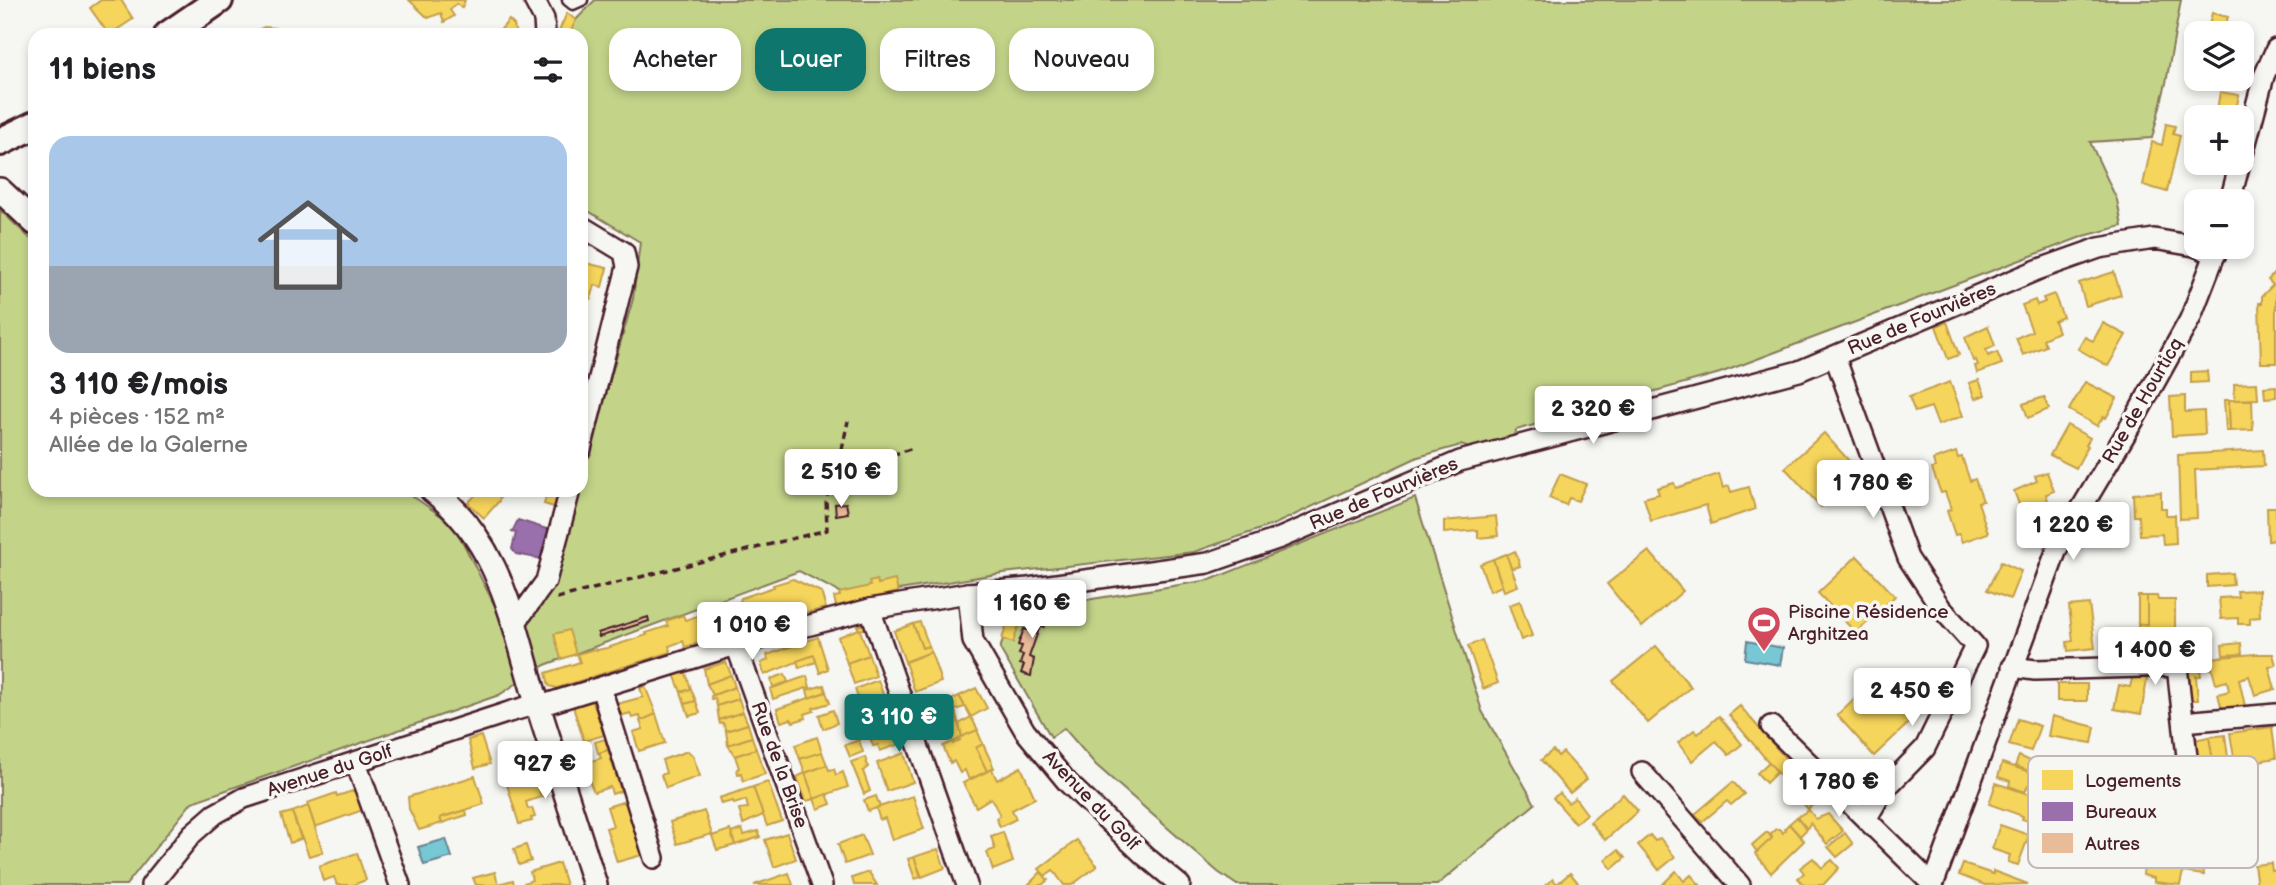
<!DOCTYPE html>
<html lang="fr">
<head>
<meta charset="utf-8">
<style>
  :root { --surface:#fff; --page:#f2f2f2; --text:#202124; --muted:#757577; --line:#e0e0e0; --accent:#0f766e }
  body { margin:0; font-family:"Balsamiq Sans",sans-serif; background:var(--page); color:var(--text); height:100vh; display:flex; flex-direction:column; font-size:26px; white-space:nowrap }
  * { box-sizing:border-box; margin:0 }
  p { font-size:23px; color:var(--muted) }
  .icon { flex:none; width:38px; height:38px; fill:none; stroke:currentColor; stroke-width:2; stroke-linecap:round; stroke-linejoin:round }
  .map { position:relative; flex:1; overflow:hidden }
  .drawer { position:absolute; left:28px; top:28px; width:560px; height:469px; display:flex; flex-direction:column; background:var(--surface); border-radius:21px; box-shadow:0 4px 10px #0003 }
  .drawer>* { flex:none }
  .top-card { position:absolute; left:609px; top:28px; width:665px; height:63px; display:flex; gap:14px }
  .tools { position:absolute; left:2184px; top:21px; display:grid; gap:14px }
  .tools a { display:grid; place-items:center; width:70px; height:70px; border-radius:14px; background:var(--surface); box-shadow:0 4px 10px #0003; font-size:35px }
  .price { position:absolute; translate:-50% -60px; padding:0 16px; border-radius:7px; background:#fff; color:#222; font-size:23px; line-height:46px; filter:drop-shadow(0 2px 4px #0008) }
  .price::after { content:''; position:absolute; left:50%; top:42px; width:21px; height:16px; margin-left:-10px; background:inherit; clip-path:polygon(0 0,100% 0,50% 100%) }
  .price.selected { background:var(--accent); color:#fff }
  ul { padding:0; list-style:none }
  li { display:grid; align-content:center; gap:14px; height:371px; padding:0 21px }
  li+li { border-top:2px solid var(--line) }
  li span { display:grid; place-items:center; height:217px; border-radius:21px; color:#555 }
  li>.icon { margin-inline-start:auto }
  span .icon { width:126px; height:126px; fill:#fffc; stroke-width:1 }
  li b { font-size:30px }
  h2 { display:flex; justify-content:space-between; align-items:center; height:84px; padding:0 21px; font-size:30px }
  .pill { padding:0 24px; border-radius:21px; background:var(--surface); box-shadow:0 4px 10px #0003; font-size:24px; line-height:63px }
  .pill.selected { background:var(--accent); color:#fff }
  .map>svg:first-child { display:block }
  .green { fill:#c3d489; stroke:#867a5a; stroke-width:2 }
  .water { fill:#78c7d5; stroke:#668491; stroke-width:2 }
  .homes { fill:#f6d55c; stroke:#c29e4d; stroke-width:2 }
  .offices { fill:#9970ab; stroke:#815885; stroke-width:2 }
  .building { fill:#e9bc99; stroke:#4a1f2b; stroke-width:2 }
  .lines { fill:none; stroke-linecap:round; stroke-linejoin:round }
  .service-casing { stroke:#4a1f2b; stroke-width:15 }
  .minor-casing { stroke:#4a1f2b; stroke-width:24 }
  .tertiary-casing { stroke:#4a1f2b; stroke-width:28 }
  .secondary-casing { stroke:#4a1f2b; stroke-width:32 }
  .path { stroke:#4a1f2b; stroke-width:3.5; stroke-dasharray:7 5; stroke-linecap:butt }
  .service { stroke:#f6f6f2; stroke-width:10 }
  .minor { stroke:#f6f6f2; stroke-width:19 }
  .tertiary { stroke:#f6f6f2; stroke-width:23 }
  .secondary { stroke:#f6f6f2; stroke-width:26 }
  .labels { text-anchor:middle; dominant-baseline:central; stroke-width:7; stroke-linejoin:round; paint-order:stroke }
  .street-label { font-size:19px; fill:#4a1f2b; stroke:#f6f6f2 }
  .poi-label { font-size:19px; fill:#4a1f2b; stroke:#f6f6f2; text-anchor:start }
  .key { fill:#f6f6f2; stroke:#c2b6b6; stroke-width:2 }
  .key-label { font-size:19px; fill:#4a1f2b }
</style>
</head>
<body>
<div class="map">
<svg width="2276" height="885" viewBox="0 0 2276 885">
  <rect width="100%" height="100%" fill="#f6f6f2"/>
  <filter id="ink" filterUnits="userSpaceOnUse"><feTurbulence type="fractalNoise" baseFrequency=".0143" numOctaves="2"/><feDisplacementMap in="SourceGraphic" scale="14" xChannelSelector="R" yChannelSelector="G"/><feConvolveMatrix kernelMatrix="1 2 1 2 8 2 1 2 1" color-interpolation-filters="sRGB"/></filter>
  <g filter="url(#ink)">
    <g class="green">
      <polygon points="595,0 2181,0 2166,83 2152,138 2090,142 2117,200 2122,226 2084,236 1720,373 1516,430 1515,434 1506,443 1472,449 1461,445 1418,457 1275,524 1194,552 1003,573 850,598 799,571 545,665 499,695 192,802 126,885 0,885 0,210 35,243 35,490 404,490 454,525 494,604 551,586 578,490 581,490 581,481 633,299 640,242 585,209 581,193 581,35 570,35 571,25"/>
      <polygon points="1415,498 1482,711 1535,804 1437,885 1237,885 1218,872 1096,765 1064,728 1051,737 1000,649 1012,612 1210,580"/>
    </g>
    <g class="water">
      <polygon points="1747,641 1783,648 1780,665 1745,659"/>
      <polygon points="446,839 452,857 424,865 418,847"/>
    </g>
    <g class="homes">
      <polygon points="101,0 121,0 133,19 109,35 90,8"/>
      <polygon points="409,0 465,0 462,8 456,4 450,10 454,16 444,22 441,13 428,18"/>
      <polygon points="567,13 576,20 569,35 562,35 558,33"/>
      <polygon points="2212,13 2228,17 2223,33 2203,33 2205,28 2208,29"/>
      <polygon points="509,20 514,25 516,35 496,35"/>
      <polygon points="264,27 275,28 273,35 261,33 248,35"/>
      <polygon points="2220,92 2239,95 2235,115 2217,110"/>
      <polygon points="2166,124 2175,126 2173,134 2180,136 2167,192 2143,185 2152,142 2162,145"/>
      <polygon points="581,262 607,268 602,287 595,285 591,299 583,297 581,306"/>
      <polygon points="2276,271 2276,363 2261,363 2259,303 2262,303 2262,296 2273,285 2268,280"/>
      <polygon points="2114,272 2121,295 2086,306 2079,283"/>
      <polygon points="2054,294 2063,317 2054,321 2058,332 2043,339 2046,346 2023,355 2016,338 2032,331 2022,305 2035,300 2037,305 2045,302 2043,298"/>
      <polygon points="1947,322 1959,355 1948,359 1936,326"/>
      <polygon points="2103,323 2126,335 2108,366 2078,349 2085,337 2093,341"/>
      <polygon points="1988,326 1995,346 1986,350 1988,356 1997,352 2002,364 1977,373 1975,366 1978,365 1976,360 1973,361 1965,337"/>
      <polygon points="2207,371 2208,382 2191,383 2191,372"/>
      <polygon points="1979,380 1985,395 1975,399 1969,383"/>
      <polygon points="1950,382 1963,416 1938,425 1931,407 1915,412 1909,397"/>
      <polygon points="2085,382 2117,398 2106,418 2104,416 2097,426 2069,410"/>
      <polygon points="2257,383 2258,399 2235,400 2234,384"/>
      <polygon points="2276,386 2276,397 2265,398 2264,387"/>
      <polygon points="2185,396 2185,412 2204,411 2205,434 2172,436 2170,397"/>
      <polygon points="2044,397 2049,409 2028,418 2023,404"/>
      <polygon points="2224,400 2229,400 2230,431 2226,431"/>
      <polygon points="2229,400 2252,400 2253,430 2230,431"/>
      <polygon points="2067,425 2090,438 2086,445 2088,446 2076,468 2050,455"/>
      <polygon points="1824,433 1859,472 1821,507 1785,468"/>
      <polygon points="2263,450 2264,466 2195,470 2197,518 2180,519 2178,455"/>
      <polygon points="1956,452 1958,458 1962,457 1970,481 1975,479 1983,501 1978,502 1988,533 1962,542 1959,534 1955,535 1947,511 1951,509 1945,492 1941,493 1932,469 1935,467 1933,460"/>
      <polygon points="2047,472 2054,491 2046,494 2051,511 2041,516 2037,510 2023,515 2014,491 2037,481 2035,476"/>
      <polygon points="1560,474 1586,484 1578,501 1569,498 1566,505 1549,498"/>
      <polygon points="1719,474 1723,488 1729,486 1731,492 1749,487 1755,509 1711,524 1706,505 1651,521 1644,498 1659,494 1657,488 1674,483 1676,488"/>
      <polygon points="480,490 502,490 499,501 484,518 468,503"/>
      <polygon points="553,490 562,490 557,508 544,504 546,496 551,497"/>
      <polygon points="2161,492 2161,508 2166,508 2166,515 2175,515 2176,543 2163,544 2162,534 2140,535 2139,516 2134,516 2133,494"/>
      <polygon points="2267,507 2276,507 2276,540 2268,541"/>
      <polygon points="1496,516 1498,536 1478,538 1478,530 1444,533 1444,521"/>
      <polygon points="1515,551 1520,566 1511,569 1506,555"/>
      <polygon points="1649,551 1683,591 1642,627 1607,584"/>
      <polygon points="1506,554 1518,586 1504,591 1493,559"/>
      <polygon points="1857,556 1895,596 1856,633 1818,593"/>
      <polygon points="1493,559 1502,586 1490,591 1480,564"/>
      <polygon points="2001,562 2021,571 2010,599 1987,590"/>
      <polygon points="2232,573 2233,585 2207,587 2207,575"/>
      <polygon points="793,579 821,592 826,608 752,626 685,647 683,641 669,646 671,652 557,688 549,686 546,673 580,662 577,654 595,649 597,650 607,648 647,635 646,633 668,626 666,621 683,615 685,620 740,602 741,598 774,587 773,585"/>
      <polygon points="877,580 878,584 895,580 898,592 836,606 834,597 840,596 839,593 870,586 869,582"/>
      <polygon points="2259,590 2260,617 2250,618 2250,624 2238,624 2238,618 2221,619 2219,598 2238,597 2237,591"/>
      <polygon points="2138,596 2147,596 2147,624 2138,625"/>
      <polygon points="2147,596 2157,596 2158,600 2175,600 2175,630 2150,631 2150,639 2139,640 2138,625 2147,624"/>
      <polygon points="1520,601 1532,636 1521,640 1509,605"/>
      <polygon points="2089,604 2095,648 2068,651 2067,642 2073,641 2069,606"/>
      <polygon points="1008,621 1019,624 1013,643 1002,639"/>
      <polygon points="920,622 929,646 922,648 913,624"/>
      <polygon points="866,624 867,628 860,630 869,655 847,663 838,637 859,629 857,626"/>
      <polygon points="913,624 922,648 929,646 931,652 905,662 894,631"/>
      <polygon points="569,630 576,654 561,659 554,634"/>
      <polygon points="818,637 828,669 820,673 814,655 764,675 761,663 768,660 767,655"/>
      <polygon points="1482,640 1498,683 1483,689 1468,646"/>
      <polygon points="2129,640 2139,640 2139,660 2129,661"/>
      <polygon points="2241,643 2242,654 2223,655 2222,645"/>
      <polygon points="1656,646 1691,687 1648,723 1613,681"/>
      <polygon points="931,652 941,682 915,692 905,662"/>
      <polygon points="2255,654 2273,654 2276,665 2269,667 2275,689 2255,695 2249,676 2239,679 2246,711 2223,714 2218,694 2229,691 2227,681 2216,684 2209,658"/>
      <polygon points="814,655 816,662 799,668 797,661"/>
      <polygon points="869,655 876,676 854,684 847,663"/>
      <polygon points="2209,657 2212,668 2200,669 2201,676 2196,676 2198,700 2191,700 2187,658"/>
      <polygon points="726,662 731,675 707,684 704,669"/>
      <polygon points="685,670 691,689 681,692 674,674"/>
      <polygon points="785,674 788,682 773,687 771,679"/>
      <polygon points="2148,674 2141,714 2114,709 2119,685 2130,687 2133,675"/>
      <polygon points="731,675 735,687 713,695 707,684"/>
      <polygon points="807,676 810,687 773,699 770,689"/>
      <polygon points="1875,679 1913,719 1874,756 1837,715"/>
      <polygon points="878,680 891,717 867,725 855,689"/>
      <rect x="2057" y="684" width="30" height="17"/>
      <polygon points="824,685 826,692 809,698 807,690"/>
      <polygon points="645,686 656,714 641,721 640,716 632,718 630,713 621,716 617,704 643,697 640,688"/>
      <polygon points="735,687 739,699 717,706 715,698 712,699 711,696"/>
      <polygon points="976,688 987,708 971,717 959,696"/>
      <polygon points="691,689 696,701 685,704 681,692"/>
      <polygon points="826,692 830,703 813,708 814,711 805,714 806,718 793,722 791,719 781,722 777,709"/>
      <polygon points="959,696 965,707 948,712 945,703"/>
      <polygon points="592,699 604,735 584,741 574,710 574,705"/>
      <polygon points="739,699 743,712 719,720 717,706"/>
      <polygon points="696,701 700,713 689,716 685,704"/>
      <polygon points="1740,706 1820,798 1808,809 1729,715"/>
      <polygon points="861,707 867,724 859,727 853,709"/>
      <polygon points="946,707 948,712 955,710 962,737 953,742 948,728 932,734 929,726 923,728 919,717"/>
      <polygon points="833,710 837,723 823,729 819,715"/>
      <polygon points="743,712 748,724 726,731 723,723 720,724 719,720"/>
      <polygon points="656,714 665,743 639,751 633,732 643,729 640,721"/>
      <polygon points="1719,716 1742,744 1729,755 1716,741 1692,761 1678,743 1694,730 1698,734"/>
      <polygon points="2052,716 2095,727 2092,743 2048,736"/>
      <polygon points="971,717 978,730 962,737 959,724"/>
      <polygon points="2018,719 2040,726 2031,751 2009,745"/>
      <polygon points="892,721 900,744 880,751 878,745 873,746 867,730"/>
      <polygon points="748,724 752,737 728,745 726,731"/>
      <polygon points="2272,727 2276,758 2253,762 2252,755 2234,757 2230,733"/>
      <polygon points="977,730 983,744 976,748 987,771 969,780 965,770 960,773 954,761 950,763 943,746 952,742 953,744 960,740 959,738"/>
      <polygon points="2225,735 2230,772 2237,771 2239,782 2216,785 2209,737"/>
      <polygon points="481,736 490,764 475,768 468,740"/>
      <polygon points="752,737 756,749 735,756 728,745"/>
      <polygon points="817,737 822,752 800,759 795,745"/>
      <polygon points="2209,737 2214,767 2209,768 2207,762 2199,764 2194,740"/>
      <polygon points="605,739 608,750 598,753 595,742"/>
      <polygon points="859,740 863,752 850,757 845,745"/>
      <polygon points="983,744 994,768 987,771 976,748"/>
      <polygon points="756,749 765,774 743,781 741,773 738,774 737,769 739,768 735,756"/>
      <polygon points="608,750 621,791 612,794 610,787 594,792 582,764 601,758 599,753"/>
      <polygon points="1553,750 1558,756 1563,752 1587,779 1570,793 1541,760"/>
      <polygon points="688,751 693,756 700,776 666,788 661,775 666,773 662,760"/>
      <polygon points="822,752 827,765 805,773 800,759"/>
      <polygon points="904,753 913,782 887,791 877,763"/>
      <polygon points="2019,756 2033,762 2029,771 2015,766"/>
      <polygon points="865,757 868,767 863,771 870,791 864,794 851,762"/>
      <polygon points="1769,762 1777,772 1766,783 1757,773"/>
      <polygon points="2002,763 2070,785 2067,795 2028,785 2025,792 2009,786 2010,781 1998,777"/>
      <polygon points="827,765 829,770 834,769 836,775 843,772 848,787 814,799 805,773"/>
      <polygon points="1021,767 1035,798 1012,810 1016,819 1000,827 996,818 1000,815 991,798 976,807 963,783 992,769 997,780"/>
      <polygon points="540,771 547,796 541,797 534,773"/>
      <polygon points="534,773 541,797 526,802 528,809 532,808 535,817 531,818 532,821 519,824 506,781"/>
      <polygon points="805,773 814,799 806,801 797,777"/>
      <polygon points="475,776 484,804 440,818 442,823 419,830 409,809 408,797"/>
      <polygon points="768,782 782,821 767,826 753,787"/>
      <polygon points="1733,782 1744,794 1731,805 1727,801 1702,822 1695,814"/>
      <polygon points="1996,783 2087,814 2079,835 2068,831 2069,827 2045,819 2042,826 2022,819 2023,816 1989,804"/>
      <polygon points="753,787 763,815 743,824 739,809 748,808 746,800 734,804 733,801 721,804 719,798"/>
      <polygon points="356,790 363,810 315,827 307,803 336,793 337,796"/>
      <polygon points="1560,793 1568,803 1575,798 1587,814 1575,823 1553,798"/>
      <polygon points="827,794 831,804 818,809 814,799"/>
      <polygon points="1623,794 1638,811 1605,840 1590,822"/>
      <polygon points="876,796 880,807 868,811 864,800"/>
      <polygon points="913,796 924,829 892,840 885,818 880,820 876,808"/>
      <polygon points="625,801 642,855 617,862 606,828 613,826 607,807"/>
      <polygon points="308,806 323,852 309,856 292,812"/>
      <polygon points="466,810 467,815 442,823 440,818"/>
      <polygon points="1809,810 1816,819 1828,814 1843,831 1827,844 1810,823 1807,829 1797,817"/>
      <polygon points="704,811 712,834 677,844 670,822"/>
      <polygon points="292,812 301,839 290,843 281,815"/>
      <polygon points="1797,817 1807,829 1800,836 1789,824"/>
      <polygon points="1789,824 1804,841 1771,873 1755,853 1772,838 1771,833 1776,829 1779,829 1783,833 1785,830 1784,829"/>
      <polygon points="2000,825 2029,835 2018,865 2008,862 2010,855 1992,849"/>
      <polygon points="742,829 744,835 758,831 760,837 735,845 731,833"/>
      <polygon points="730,830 735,845 717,850 712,836"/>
      <polygon points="1003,832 1013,862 993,870 987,852 995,849 991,836"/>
      <polygon points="1767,832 1772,838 1757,852 1752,845"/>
      <polygon points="787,833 796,859 774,867 765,840"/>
      <polygon points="1845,833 1853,844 1837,857 1828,847"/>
      <polygon points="862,835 870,855 845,864 838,844"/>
      <polygon points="1650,835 1655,841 1660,838 1675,857 1659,870 1638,845"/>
      <polygon points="1077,840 1097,866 1072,885 1064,885 1053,870 1045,876 1039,869"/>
      <polygon points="526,845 531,861 519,865 514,849"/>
      <polygon points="2182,847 2202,850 2204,875 2183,872 2180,885 2154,882 2154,878 2143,875 2145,851 2185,856 2185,850 2181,850"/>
      <polygon points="938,849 945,868 922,877 914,857"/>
      <polygon points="1618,850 1625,858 1612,869 1605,860"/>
      <polygon points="357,853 366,880 353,885 337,885 334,877 323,881 319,866"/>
      <polygon points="914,857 921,877 915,879 908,859"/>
      <polygon points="1813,858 1822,868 1832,860 1839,868 1823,885 1804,885 1798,878 1804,873 1800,868"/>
      <polygon points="559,863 566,885 525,885 524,883 532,880 530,872"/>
      <polygon points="2271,863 2272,871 2276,870 2276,885 2257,885 2254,865"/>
      <polygon points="1963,864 1993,874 1993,871 2028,884 1985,885 1959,875"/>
      <polygon points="1676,871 1684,881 1691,875 1700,885 1662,885"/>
      <polygon points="495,872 498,884 513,880 514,885 476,885 473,878"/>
      <polygon points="869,872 877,885 854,885 852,878"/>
      <polygon points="1041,872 1048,880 1042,885 1028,885"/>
      <polygon points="789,873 793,885 754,885"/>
      <polygon points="1570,873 1580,885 1546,885 1553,879 1557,884"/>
    </g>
    <polygon class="offices" points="518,520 553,531 548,560 516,554 512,549 516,533 512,532"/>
    <g class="building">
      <polygon points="846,503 848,513 836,515 835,504"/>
      <polygon points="1042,608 1053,612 1050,620 1047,619 1044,627 1040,626 1029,657 1034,659 1031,676 1021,673 1024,665 1020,664 1023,655 1019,654 1022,646 1018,645 1024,629 1027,630 1030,622 1033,623 1036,615 1040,616"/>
      <polygon points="648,617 649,621 599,637 598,633"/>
    </g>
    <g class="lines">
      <g class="service-casing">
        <polyline id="service" points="568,0 573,4 582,0"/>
      </g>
      <g class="minor-casing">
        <g id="minor">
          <polyline points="534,0 544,19 545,35"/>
          <polyline points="2242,158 2264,76 2276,49"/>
          <polyline points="2230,201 2240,163"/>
          <polyline points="581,226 624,252 627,267 581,449"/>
          <polyline points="1835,357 1908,558 1941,608 1975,646 1925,748 1882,792 1867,818"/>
          <polyline points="968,593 973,641 1025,731 1068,783 1145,856 1180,885"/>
          <polyline points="870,609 967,885"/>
          <polyline points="514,625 546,581 570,490"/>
          <polyline points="736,645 822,885"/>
          <polyline points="2012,667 2035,670 2177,666 2194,820 2168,836"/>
          <polyline points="601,688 654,858"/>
          <polyline points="2194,721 2276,714"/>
          <polyline points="1771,726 1933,885"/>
          <polyline points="356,763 400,885"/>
          <polyline points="1642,772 1740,885"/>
          <polyline points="151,885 192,834 215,814 244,798 509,712 537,704 546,704 736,645 870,609 968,593 1028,588 1208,563 1280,538 1460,461 1799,371 2037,270 2099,248 2154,239 2194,246 2216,254"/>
          <polyline points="1933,885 2057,549 2135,418 2190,319 2218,247"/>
        </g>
      </g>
      <g class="tertiary-casing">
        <g id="tertiary">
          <polyline points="0,190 35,223"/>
          <path d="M432,490C503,544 513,626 538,706C557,766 576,825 595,885"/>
        </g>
      </g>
      <g class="secondary-casing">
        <g id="secondary">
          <polyline points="168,35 219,0"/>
          <polyline points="0,142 35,125"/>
        </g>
      </g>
      <g class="path">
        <polyline points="837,473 848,421"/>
        <polyline points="557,598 827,530 826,498 837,473 913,448"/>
      </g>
      <use href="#service" class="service"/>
      <use href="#minor" class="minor"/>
      <use href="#tertiary" class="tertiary"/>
      <use href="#secondary" class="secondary"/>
    </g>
  </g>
  <defs>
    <g id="stadium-pin" transform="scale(1.75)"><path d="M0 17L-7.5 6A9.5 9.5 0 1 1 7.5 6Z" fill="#d1495b" stroke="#f6f6f2"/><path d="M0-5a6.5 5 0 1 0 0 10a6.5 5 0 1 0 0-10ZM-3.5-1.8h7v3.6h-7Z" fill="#fff"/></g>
  </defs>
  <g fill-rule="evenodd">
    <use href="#stadium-pin" x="1764" y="623"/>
  </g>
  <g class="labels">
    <g class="street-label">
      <text transform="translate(1922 319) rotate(-23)">Rue de Fourvières</text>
      <text transform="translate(2143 401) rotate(-60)">Rue de Hourticq</text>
      <text transform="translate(1384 494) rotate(-23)">Rue de Fourvières</text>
      <text transform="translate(779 765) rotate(70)">Rue de la Brise</text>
      <text transform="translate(330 771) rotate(-18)">Avenue du Golf</text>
      <text transform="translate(1091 801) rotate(46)">Avenue du Golf</text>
    </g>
    <g class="poi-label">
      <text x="1788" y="612">Piscine Résidence<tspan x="1788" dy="22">Arghitzea</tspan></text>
    </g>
  </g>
  <rect x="2028" y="756" width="230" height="112" rx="10" class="key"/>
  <rect x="2042" y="770" width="31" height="20" fill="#f6d55c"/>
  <rect x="2042" y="802" width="31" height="19" fill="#9970ab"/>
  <rect x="2042" y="833" width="31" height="20" fill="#e9bc99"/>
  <g class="key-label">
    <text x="2085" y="787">Logements</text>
    <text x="2085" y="818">Bureaux</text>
    <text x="2085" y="850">Autres</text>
  </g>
</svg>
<div class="tools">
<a><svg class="icon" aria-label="layers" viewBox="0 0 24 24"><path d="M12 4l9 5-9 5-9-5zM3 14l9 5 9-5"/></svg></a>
<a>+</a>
<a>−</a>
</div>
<b class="price" style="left:1593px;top:446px">2 320 €</b>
<b class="price" style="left:841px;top:509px">2 510 €</b>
<b class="price" style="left:1873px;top:520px">1 780 €</b>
<b class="price" style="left:2073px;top:562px">1 220 €</b>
<b class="price" style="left:1032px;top:640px">1 160 €</b>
<b class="price" style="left:752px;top:662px">1 010 €</b>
<b class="price" style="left:2155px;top:687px">1 400 €</b>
<b class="price" style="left:1912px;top:728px">2 450 €</b>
<b class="price selected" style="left:899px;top:754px">3 110 €</b>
<b class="price" style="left:545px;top:801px">927 €</b>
<b class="price" style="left:1839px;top:819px">1 780 €</b>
<div class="top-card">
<a class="pill">Acheter</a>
<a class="pill selected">Louer</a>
<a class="pill">Filtres</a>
<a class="pill">Nouveau</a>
</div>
<section class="drawer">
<h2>11 biens<svg class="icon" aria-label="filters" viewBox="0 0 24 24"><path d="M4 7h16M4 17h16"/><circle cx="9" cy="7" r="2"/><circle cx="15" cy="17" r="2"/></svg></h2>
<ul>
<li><span style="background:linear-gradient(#a9c7e8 60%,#9aa5b1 0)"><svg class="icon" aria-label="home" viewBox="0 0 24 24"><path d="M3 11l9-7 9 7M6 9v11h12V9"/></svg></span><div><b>3 110 €/mois</b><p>4 pièces · 152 m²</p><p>Allée de la Galerne</p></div></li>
</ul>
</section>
</div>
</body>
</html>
